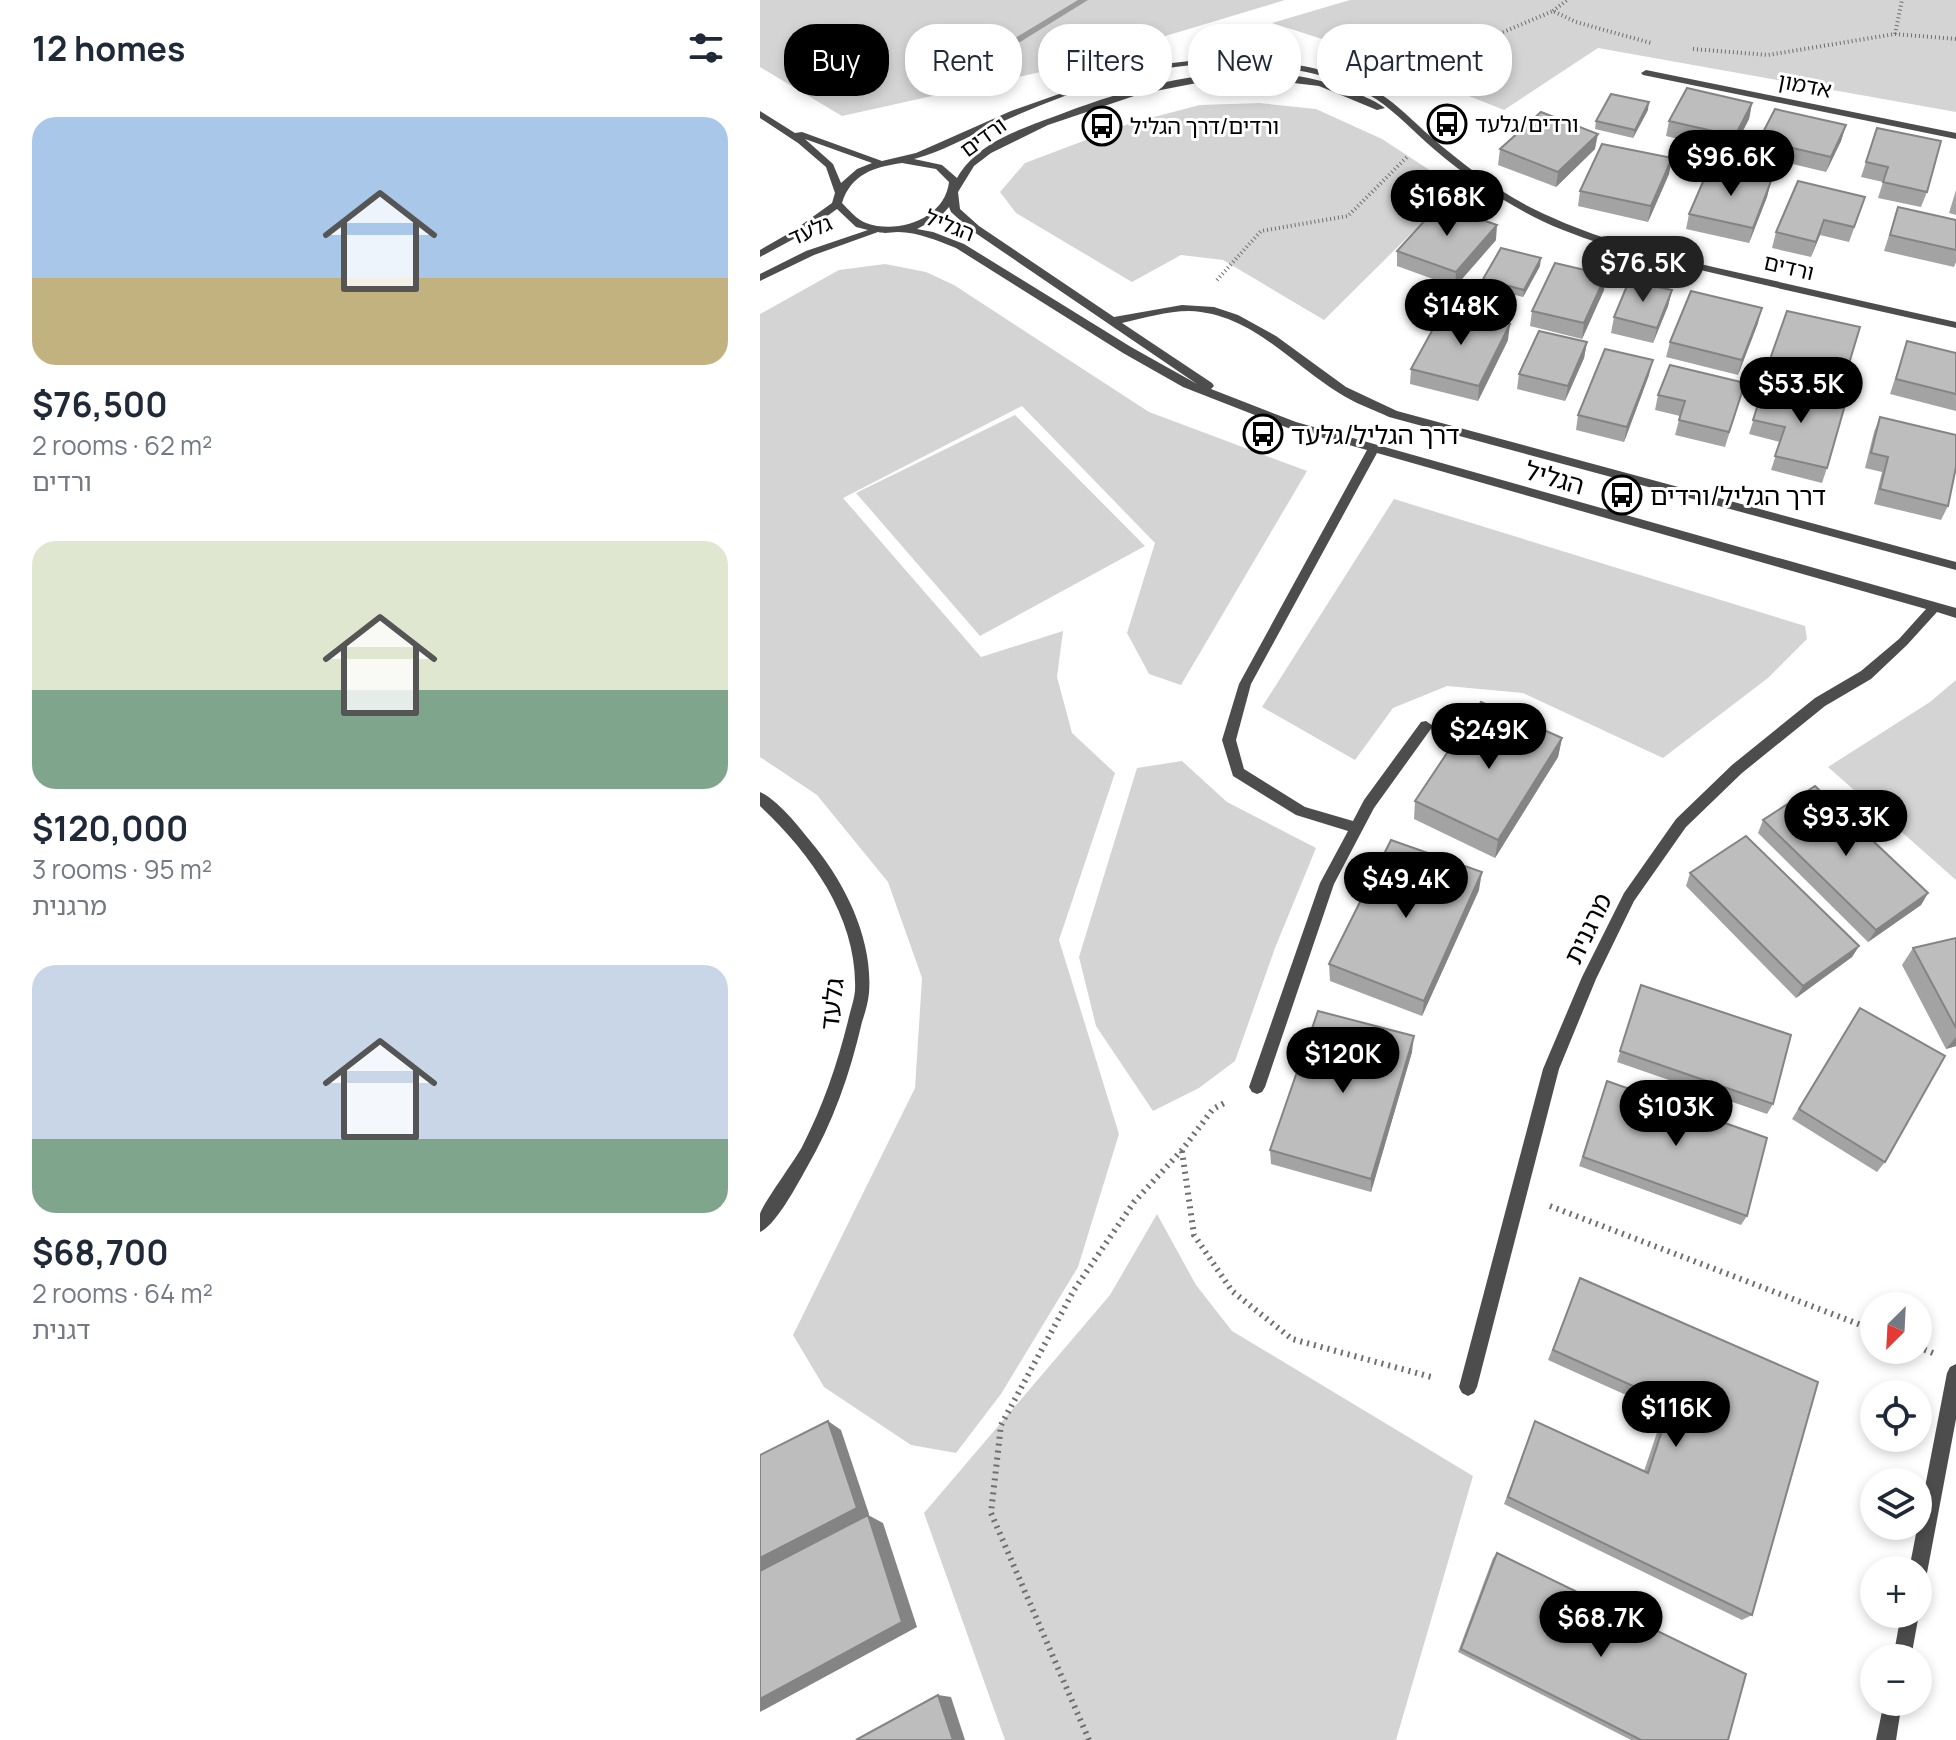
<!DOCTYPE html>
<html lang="en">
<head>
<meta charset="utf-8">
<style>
  :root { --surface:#fff; --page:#f2f2f3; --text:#1f2937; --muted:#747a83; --accent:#000 }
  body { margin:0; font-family:Manrope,"Noto Sans Hebrew",sans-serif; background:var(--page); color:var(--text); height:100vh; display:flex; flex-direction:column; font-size:30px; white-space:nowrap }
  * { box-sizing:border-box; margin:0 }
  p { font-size:26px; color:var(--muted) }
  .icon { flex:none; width:44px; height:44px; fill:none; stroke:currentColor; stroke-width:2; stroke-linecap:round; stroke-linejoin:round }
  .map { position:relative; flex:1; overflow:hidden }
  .sheet { display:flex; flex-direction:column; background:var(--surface); width:760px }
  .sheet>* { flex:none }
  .guide { position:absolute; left:24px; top:24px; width:760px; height:72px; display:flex; gap:16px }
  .needle { width:52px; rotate:204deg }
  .tools { position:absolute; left:1100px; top:1292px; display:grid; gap:16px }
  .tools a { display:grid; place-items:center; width:72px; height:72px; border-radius:50%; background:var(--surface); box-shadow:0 4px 12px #0003; font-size:40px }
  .price { position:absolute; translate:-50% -68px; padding:0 18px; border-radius:28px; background:var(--accent); color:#fff; font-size:26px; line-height:52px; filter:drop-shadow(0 2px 4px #0008) }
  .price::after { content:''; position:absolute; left:50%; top:48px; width:24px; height:18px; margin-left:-12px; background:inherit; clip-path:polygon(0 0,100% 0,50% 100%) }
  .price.on { background:#222; color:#fff }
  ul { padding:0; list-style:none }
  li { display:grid; align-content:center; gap:16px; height:424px; padding:0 32px }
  li span { display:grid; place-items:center; height:248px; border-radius:24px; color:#555 }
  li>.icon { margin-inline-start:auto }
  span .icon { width:144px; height:144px; fill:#fffc; stroke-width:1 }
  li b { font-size:34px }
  h2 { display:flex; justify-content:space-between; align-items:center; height:96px; padding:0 32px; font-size:34px }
  .tag { padding:0 28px; border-radius:32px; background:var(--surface); box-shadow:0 4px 12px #0003; font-size:28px; line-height:72px }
  .tag.on { background:var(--accent); color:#fff }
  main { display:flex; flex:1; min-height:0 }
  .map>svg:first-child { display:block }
  .green { fill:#d4d4d4 }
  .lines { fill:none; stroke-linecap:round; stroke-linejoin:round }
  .stream { fill:#9b9b9b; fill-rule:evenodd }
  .path-far1 { stroke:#6f6f6f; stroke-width:4; stroke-dasharray:1 3; stroke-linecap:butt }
  .path { stroke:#6f6f6f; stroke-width:6; stroke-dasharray:2 5; stroke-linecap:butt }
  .minor { fill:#4d4d4d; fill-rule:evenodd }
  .wall { fill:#a3a3a3 }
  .shaded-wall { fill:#848484 }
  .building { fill:#bdbdbd; stroke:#848484; stroke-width:2 }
  .labels { text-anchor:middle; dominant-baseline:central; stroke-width:6; stroke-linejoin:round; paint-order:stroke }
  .far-street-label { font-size:22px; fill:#000; stroke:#fff }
  .far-poi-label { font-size:22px; fill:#000; stroke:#fff; text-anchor:start }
  .poi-label { font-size:26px; fill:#000; stroke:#fff; text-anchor:start }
  .street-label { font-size:26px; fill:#000; stroke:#fff }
</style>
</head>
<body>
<main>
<section class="sheet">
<h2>12 homes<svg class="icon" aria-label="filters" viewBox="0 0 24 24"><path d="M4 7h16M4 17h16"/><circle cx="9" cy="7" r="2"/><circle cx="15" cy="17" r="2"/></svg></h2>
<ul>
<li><span style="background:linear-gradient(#a9c7e8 65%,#c2b280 0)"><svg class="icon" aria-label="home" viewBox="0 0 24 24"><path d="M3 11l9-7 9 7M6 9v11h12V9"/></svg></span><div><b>$76,500</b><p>2 rooms · 62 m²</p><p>ורדים</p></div></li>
<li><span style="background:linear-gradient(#dfe7d0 60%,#7fa58c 0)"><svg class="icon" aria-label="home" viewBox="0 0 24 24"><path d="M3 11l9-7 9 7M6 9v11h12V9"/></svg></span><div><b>$120,000</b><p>3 rooms · 95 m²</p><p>מרגנית</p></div></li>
<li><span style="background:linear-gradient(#c9d6e8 70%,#7fa58c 0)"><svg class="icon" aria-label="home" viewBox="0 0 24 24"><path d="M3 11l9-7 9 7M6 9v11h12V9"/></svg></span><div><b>$68,700</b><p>2 rooms · 64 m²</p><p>דגנית</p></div></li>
</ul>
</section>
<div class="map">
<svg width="1196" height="1740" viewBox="0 0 1196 1740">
  <rect width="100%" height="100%" fill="#fff"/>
  <g class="green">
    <polygon points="0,0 525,0 299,68 82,116 0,67"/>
    <polygon points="590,0 1196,0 1196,112 838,48 744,110 584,46 512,23"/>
    <polygon points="499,103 556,109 622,139 697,188 564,320 463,260 421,255 372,282 256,213 240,192 265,163 371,123 440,105"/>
    <polygon points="125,264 166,272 194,285 389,412 547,471 421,685 389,674 367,633 395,543 262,406 83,498 221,657 303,631 297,677 312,733 355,773 299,940 359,1134 318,1267 241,1394 196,1453 151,1445 64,1387 33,1335 155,1088 162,978 128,882 57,795 0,757 0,314 79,270"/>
    <polygon points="255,415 385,546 220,636 96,493"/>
    <polygon points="634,499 1045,626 1047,639 1008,678 903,758 763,693 687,686 633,708 595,760 502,707"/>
    <polygon points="1196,680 1196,880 1068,767 1170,702"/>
    <polygon points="422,761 467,802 556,848 515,948 475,1061 439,1088 393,1111 336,1026 319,957 377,768"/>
    <polygon points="397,1214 436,1285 472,1331 713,1476 636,1740 245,1740 164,1513 350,1295"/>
  </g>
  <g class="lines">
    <polygon class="stream" points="318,0 328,0 255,45 247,43"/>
    <g class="path-far1">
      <polyline points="793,11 807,0"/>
      <polyline points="1135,34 1142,0"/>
      <polyline points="933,49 1008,55 1135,34 1196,39"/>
      <polyline points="659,94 670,63 793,11 816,22 891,43"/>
      <polyline points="457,280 501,231 588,216 647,157"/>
    </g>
    <g class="path">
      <polyline points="422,1151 434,1235 472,1291 532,1339 675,1378"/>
      <polyline points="790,1206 1114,1330"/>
      <polyline points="1158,1347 1173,1353"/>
      <polyline points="329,1740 231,1513 241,1425 314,1290 374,1202 422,1150 453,1109 468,1101"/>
    </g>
    <g class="minor">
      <path d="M455,58C510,60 571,64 619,93C638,105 654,122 670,136C707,168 746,198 791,217C848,243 910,257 971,271C1046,288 1121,305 1196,322V328C1119,311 1042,294 966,276C911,263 855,251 803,230C756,211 714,183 675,150C656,134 637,113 616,99C571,70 510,64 458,64C380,64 302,95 232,126C207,137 181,152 154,159L182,165L197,178C217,143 258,130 293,117C383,82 492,53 586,89C599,94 614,100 625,108L617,110L559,86L507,80L442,82L380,94L288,125L231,153L214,166L198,192L200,209L219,226L354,317L422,305L454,307L478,315L516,336L586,387L637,411L1196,562V570L629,417C612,409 594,403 579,393C530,363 491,313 429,311C407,311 384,318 362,323L452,383L454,386L451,389L536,422L1196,608V618L1177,612L1147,645L1111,679L1065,706L982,773L926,827L874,901L836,979L799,1069L717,1387L714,1393L708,1396L702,1393L699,1387L783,1069L822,977L864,893L916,819L972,765L1055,698L1101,671L1139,639L1166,609L617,453L491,684L476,740L484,769L545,807L593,821L604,800L661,722L666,721L673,726L614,808L574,884L505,1087L502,1092L497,1094L492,1092L489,1087L560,883L588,831L536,815L473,776L462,740L479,684L607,450L528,428L423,387L363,353L196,248C178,241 158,232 138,232C130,232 126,234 118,232L54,255L0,281V274L46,251L108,230L96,227L77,209L41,235L0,257V250L33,231L72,203L75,193L66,167L38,143L0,118V111L35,133L42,132L122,161L156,153L251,111L350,76L404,64ZM45,139L112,163L97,169L81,183L73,164ZM142,163L176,169L189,182C185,218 139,235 106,223C97,220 89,210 82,203C91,174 114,167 142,163ZM189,207L191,212L211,230L437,384L371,347L204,244L173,232L157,229L181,216Z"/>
      <polygon points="886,70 1196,133 1196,139 883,75 881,73"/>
      <path d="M0,792C20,801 42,831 56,848C87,887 113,941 109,993C108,1003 105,1013 102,1022C90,1074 73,1123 46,1169C37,1185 16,1225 0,1232C0,1226 0,1219 0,1214C2,1205 35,1160 42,1147C63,1106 77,1065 88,1021C90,1011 94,1001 95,991C98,918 51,854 0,806Z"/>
      <polygon points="1196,1364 1196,1419 1167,1573 1164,1579 1158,1582 1158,1570 1149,1570 1187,1373 1190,1367"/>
      <polygon points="1158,1611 1159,1614 1151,1658 1133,1658 1141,1614 1158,1614"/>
      <polygon points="1124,1702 1142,1702 1136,1740 1116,1740"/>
    </g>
  </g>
  <g class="wall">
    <polygon points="992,103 989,119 972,152 906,136 909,121"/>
    <polygon points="888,110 873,138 835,129 836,121"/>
    <polygon points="1086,125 1081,141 1066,172 995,155 999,140"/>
    <polygon points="1117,128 1167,192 1161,207 1118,198 1123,182 1101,177"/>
    <polygon points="740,149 835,149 796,187 738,165"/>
    <polygon points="909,174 888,222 818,206 820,191"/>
    <polygon points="1011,181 1007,197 989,243 926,229 929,214"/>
    <polygon points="1038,181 1100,212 1089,242 1060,235 1051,257 1012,248 1016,232"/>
    <polygon points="1196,190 1196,215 1189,213"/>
    <polygon points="1138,207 1196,220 1196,262 1194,267 1124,251"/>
    <polygon points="736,240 695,287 637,266 637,251"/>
    <polygon points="780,266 763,297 723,287 723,279"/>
    <polygon points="844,290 822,339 770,326 772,311"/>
    <polygon points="912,290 908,306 893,343 851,333 854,317"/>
    <polygon points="998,323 978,375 906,357 910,342"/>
    <polygon points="748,340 718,401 650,384 651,369"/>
    <polygon points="1147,341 1196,353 1196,411 1130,394"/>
    <polygon points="827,342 824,358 805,401 757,389 759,374"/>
    <polygon points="1009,362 1084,380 1079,395 1005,377"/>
    <polygon points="889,375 864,442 816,430 818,415"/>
    <polygon points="985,383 965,447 915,435 920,416 895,410 898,395"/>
    <polygon points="1004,386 1067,468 1062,483 1011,470 1020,442 989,434"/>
    <polygon points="1120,417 1188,506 1181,520 1114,504 1122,472 1105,468 1114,432"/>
    <polygon points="802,738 798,757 735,858 654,819 655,801"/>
    <polygon points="1003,820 1168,893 1161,905 1108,942 998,833"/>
    <polygon points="930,873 1099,946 1092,957 1036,998 926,886"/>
    <polygon points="719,890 662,1016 570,981 569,964"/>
    <polygon points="1196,938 1196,1046 1186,1049 1142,965 1153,948"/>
    <polygon points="877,996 1013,1104 1007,1114 857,1062"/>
    <polygon points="1100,1008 1125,1162 1117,1172 1032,1119"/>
    <polygon points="652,1052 611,1192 511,1164 510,1150"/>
    <polygon points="847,1081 987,1216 981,1225 819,1166"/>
    <polygon points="820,1278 1058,1382 992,1615 982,1620 744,1504 775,1421 884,1471 904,1412 788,1360"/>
    <polygon points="737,1553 968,1740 871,1740 698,1652 733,1558"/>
  </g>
  <g class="shaded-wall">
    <polygon points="889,102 888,110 873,138 875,130"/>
    <polygon points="992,103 989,119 972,152 975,136"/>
    <polygon points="1086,125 1081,141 1066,172 1071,157"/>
    <polygon points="838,134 835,149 796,187 798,172"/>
    <polygon points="912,158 909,174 888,222 891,206"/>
    <polygon points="1011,181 1007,197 989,243 993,228"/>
    <polygon points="1064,220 1060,235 1051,257 1056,242"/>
    <polygon points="737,225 736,240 695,287 696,272"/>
    <polygon points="781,258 780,266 763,297 764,290"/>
    <polygon points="846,275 844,290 822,339 824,323"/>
    <polygon points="912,290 908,306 893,343 897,328"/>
    <polygon points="1002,308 998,323 978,375 982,360"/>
    <polygon points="750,324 748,340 718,401 719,386"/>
    <polygon points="827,342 824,358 805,401 808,386"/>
    <polygon points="893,360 889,375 864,442 867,427"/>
    <polygon points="802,738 798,757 735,858 738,840"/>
    <polygon points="722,872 719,890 662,1016 664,1001"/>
    <polygon points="1168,893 1161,905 1108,942 1116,930"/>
    <polygon points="1099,946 1092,957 1036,998 1043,986"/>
    <polygon points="654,1036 652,1052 611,1192 611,1179"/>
    <polygon points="1196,1037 1196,1046 1186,1049"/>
    <polygon points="68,1421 81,1430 109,1514 0,1572 0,1558"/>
    <polygon points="108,1515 123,1523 157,1627 0,1712 0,1699"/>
    <polygon points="178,1695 191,1697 205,1740 193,1740"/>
  </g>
  <g class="building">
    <polygon points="927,88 992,103 975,136 909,121"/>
    <polygon points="851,94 889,102 875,130 836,121"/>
    <polygon points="1015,109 1086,125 1071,157 999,140"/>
    <polygon points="781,112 838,134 798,172 740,149"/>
    <polygon points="1117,128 1181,141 1167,192 1123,182 1128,167 1106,162"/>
    <polygon points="842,144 912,158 891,206 820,191"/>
    <polygon points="949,168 1011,181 993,228 929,214"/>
    <polygon points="1038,181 1105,197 1094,227 1064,220 1056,242 1016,232"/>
    <polygon points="679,205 737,225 696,272 637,251"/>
    <polygon points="1138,207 1196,220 1196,250 1130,235"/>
    <polygon points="741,248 781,258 764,290 723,279"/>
    <polygon points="795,263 846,275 824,323 772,311"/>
    <polygon points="869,281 912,290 897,328 854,317"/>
    <polygon points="931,291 1002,308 982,360 910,342"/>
    <polygon points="684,309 750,324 719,386 651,369"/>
    <polygon points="1027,311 1100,327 1084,380 1009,362"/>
    <polygon points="779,331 827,342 808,386 759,374"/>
    <polygon points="1147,341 1196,353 1196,394 1136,379"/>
    <polygon points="845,349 893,360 867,427 818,415"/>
    <polygon points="910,365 985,383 969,432 919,420 925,401 898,395"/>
    <polygon points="1004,386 1085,405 1067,468 1015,456 1025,427 993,420"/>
    <polygon points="1120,417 1196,435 1196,467 1188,506 1120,489 1128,457 1111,453"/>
    <polygon points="721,702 802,738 738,840 655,801"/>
    <polygon points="1055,786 1168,893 1116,930 1003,820"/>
    <polygon points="986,836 1099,946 1043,986 930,873"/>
    <polygon points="631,840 722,872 664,1001 569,964"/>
    <polygon points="1196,938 1196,1028 1153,948"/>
    <polygon points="881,985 1031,1035 1013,1104 860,1051"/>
    <polygon points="1100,1008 1185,1056 1125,1162 1039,1109"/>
    <polygon points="558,1011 654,1036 611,1179 510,1150"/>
    <polygon points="847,1081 1007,1138 987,1216 823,1157"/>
    <polygon points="820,1278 1058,1382 992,1615 748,1497 775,1421 888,1473 911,1403 793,1350"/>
    <polygon points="68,1421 97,1508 0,1558 0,1455"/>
    <polygon points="108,1515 142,1622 0,1699 0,1571"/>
    <polygon points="737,1553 986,1674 968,1740 881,1740 701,1649"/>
    <polygon points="178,1695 193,1740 96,1740"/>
  </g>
  <defs>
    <g id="bus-ring" transform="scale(2)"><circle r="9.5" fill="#fff" stroke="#000" stroke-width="1.5"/><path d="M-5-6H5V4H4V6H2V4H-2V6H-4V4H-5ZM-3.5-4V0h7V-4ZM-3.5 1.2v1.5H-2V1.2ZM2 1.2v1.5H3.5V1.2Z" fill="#000"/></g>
  </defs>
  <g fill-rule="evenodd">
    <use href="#bus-ring" x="687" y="124"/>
    <use href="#bus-ring" x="342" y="126"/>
    <use href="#bus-ring" x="503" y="434"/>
    <use href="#bus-ring" x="862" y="495"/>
  </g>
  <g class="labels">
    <g class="far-street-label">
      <text transform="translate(1045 85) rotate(11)">אדמון</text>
      <text transform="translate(223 137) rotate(-36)">ורדים</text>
      <text transform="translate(190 225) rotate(21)">הגליל</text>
      <text transform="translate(50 230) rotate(-23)">גלעד</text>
      <text transform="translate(1029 267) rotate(13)">ורדים</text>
    </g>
    <g class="far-poi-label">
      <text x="715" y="124">ורדים/גלעד</text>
      <text x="370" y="126">ורדים/דרך הגליל</text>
    </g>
    <g class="poi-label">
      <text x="531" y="434">דרך הגליל/גלעד</text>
      <text x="890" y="495">דרך הגליל/ורדים</text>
    </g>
    <g class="street-label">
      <text transform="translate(795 477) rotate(16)">הגליל</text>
      <text transform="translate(827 928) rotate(-64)">מרגנית</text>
      <text transform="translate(71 1004) rotate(-84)">גלעד</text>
    </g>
  </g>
</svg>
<div class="tools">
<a><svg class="needle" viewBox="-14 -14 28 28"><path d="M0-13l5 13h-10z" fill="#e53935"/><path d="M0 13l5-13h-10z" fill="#747a83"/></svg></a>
<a><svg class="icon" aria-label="locate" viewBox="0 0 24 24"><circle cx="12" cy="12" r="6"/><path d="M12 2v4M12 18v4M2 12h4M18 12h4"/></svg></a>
<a><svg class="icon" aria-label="layers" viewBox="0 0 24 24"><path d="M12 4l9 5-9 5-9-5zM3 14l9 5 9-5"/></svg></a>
<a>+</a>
<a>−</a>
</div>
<b class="price" style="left:971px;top:198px">$96.6K</b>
<b class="price" style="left:687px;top:238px">$168K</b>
<b class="price on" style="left:883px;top:304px">$76.5K</b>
<b class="price" style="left:701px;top:347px">$148K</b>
<b class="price" style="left:1041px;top:425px">$53.5K</b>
<b class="price" style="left:729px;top:771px">$249K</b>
<b class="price" style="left:1086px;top:858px">$93.3K</b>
<b class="price" style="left:646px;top:920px">$49.4K</b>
<b class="price" style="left:583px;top:1095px">$120K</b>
<b class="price" style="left:916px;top:1148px">$103K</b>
<b class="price" style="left:916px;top:1449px">$116K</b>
<b class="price" style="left:841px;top:1659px">$68.7K</b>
<div class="guide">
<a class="tag on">Buy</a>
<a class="tag">Rent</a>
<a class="tag">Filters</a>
<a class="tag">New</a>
<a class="tag">Apartment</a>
</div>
</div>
</main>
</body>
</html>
